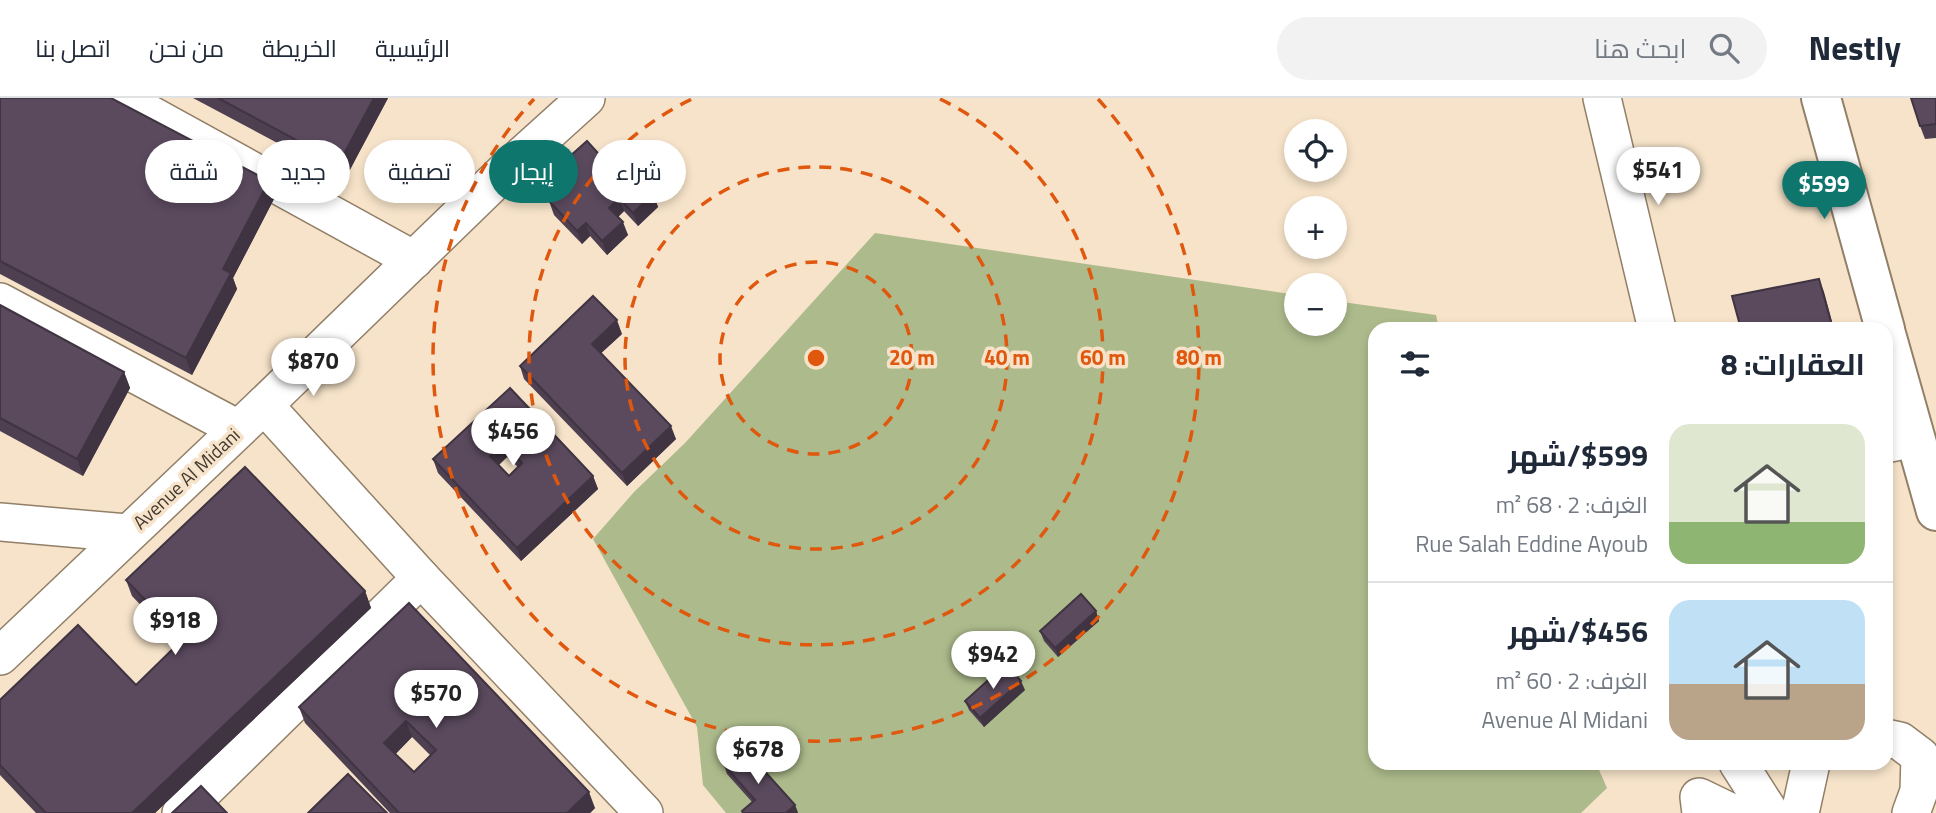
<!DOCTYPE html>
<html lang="ar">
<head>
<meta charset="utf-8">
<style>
  :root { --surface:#fff; --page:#f2f2f3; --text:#1f2937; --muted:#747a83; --line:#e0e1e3; --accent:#0f766e }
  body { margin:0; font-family:"Titillium Web",Cairo,sans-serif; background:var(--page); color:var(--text); direction:rtl; height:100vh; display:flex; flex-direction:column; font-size:26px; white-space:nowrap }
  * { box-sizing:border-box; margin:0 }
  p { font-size:23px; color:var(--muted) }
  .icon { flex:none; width:38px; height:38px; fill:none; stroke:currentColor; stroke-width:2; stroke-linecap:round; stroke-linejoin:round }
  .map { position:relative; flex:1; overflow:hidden; direction:ltr }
  .side { position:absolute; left:1368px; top:224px; width:525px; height:448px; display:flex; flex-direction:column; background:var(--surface); border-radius:21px; box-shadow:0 4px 10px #0003; direction:rtl }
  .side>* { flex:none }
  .guide { position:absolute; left:21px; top:42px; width:665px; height:63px; direction:rtl; display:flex; gap:14px }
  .fabs { position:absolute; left:1284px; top:21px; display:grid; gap:14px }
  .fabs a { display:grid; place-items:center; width:63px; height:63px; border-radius:50%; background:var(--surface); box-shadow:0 4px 10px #0003; font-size:35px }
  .price { position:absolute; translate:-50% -60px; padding:0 16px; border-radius:24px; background:#fff; color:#222; font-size:23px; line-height:46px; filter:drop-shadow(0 2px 4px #0008) }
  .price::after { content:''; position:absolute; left:50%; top:42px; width:21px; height:16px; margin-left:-10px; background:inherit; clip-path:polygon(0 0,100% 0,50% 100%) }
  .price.current { background:var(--accent); color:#fff }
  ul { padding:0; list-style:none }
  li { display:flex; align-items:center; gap:21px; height:175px; padding:0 28px }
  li+li { border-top:2px solid var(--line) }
  li span { display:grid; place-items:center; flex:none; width:196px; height:140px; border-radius:21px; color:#555 }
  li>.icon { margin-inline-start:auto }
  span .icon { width:84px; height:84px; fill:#fffc; stroke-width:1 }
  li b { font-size:30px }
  h2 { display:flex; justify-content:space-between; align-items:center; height:84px; padding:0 28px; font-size:30px }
  .tag { padding:0 24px; border-radius:32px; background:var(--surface); box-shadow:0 4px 10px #0003; font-size:24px; line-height:63px }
  .tag.current { background:var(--accent); color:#fff }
  header { display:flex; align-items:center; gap:42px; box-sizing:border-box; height:98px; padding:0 35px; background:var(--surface); border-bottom:2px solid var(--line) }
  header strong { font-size:33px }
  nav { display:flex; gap:38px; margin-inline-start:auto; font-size:24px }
  .search { width:490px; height:63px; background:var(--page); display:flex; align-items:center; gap:18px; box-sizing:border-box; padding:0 24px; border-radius:38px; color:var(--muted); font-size:26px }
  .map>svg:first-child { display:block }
  .green { fill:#adbb8c }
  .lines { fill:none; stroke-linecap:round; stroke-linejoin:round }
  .street-casing { stroke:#917f68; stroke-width:40 }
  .secondary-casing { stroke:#917f68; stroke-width:42 }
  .street { stroke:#fff; stroke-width:37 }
  .secondary { stroke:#fff; stroke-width:38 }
  .wall { fill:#4e4051; fill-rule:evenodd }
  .shaded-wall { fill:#403442 }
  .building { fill:#5b4a5e; stroke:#403442; stroke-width:2; fill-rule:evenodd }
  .ring { fill:none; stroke:#e0570e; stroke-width:3.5; stroke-dasharray:12 9 }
  .labels { text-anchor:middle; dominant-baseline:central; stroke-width:7; stroke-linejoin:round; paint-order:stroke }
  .street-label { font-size:19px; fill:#41392f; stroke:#f6e3c9 }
  .centre { fill:#e0570e; stroke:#f6e3c9; stroke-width:3.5 }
  .ring-label { font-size:21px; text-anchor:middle; font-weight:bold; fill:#e0570e; stroke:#f6e3c9; stroke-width:7; stroke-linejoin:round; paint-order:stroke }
</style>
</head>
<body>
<header>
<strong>Nestly</strong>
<div class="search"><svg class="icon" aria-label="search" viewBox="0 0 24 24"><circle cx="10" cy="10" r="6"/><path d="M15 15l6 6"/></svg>ابحث هنا</div>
<nav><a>الرئيسية</a><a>الخريطة</a><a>من نحن</a><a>اتصل بنا</a></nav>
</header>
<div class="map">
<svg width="1936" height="715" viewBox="0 0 1936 715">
  <rect width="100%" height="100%" fill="#f6e3c9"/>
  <polygon class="green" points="875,135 1297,197 1297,226 1335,226 1335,203 1436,217 1439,231 1376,231 1376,665 1596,665 1607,690 1581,715 726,715 703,687 697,629 593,441 634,394 685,345"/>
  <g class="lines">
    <g class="street-casing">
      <g id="street">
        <polyline points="120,0 414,162"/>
        <polyline points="1602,0 1657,231"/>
        <polyline points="0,204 238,331"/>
        <polyline points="264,307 421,480 644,715"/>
        <polyline points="1886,346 1915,340"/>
        <polyline points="0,424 127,435"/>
        <polyline points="0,558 264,307 502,76 586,0"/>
        <polyline points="1886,640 1900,643 1920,658 1919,693 1911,715"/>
        <polyline points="1738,665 1768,712"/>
        <polyline points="181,715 421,480"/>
        <polyline points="1701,715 1699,699 1732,715"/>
        <polyline points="1800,715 1811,665"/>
      </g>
    </g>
    <g class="secondary-casing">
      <g id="secondary">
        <polyline points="1821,0 1885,231"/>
        <polyline points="1886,236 1936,413"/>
      </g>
    </g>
    <use href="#street" class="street"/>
    <use href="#secondary" class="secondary"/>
  </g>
  <g class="wall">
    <polygon points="0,0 275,99 233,180 237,191 192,277 0,176"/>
    <polygon points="193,0 388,0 345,81"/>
    <polygon points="1936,0 1936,40 1925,41 1920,28"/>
    <polygon points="606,64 646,70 651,84 646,88 653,96 658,109 638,128 624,113 618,119 628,137 607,157 590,138 582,146 554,117 549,103 560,94 555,89 550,76"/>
    <polygon points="0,207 124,274 130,290 83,378 0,333"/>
    <polygon points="622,236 601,255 676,341 627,388 524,281 520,268"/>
    <path d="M510,290L593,378L598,391L521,463L438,375L433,361ZM507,359L518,369L509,378L499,367Z"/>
    <polygon points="126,482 365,493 371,510 155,715 36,715 0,677 0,602 136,587 178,546 132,498"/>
    <path d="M409,505L595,710L590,715H390L305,625L299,609ZM412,639L430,657L414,674L395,656Z"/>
    <polygon points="1096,513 1099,523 1058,559 1044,543 1040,533"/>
    <polygon points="1025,592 984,629 969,612 965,603"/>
    <polygon points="724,667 795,707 798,715 742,715 742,713 752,704 727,676"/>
  </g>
  <g class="shaded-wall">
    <polygon points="374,0 388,0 345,81 339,65"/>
    <polygon points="646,70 651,84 642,92 637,79"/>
    <polygon points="269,83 275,99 233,180 237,191 192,277 186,260 223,171"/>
    <polygon points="653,96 658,109 638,128 633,115"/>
    <polygon points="619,100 624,113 614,123 609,110"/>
    <polygon points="623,124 628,137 607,157 602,143"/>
    <polygon points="586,125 590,138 582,146 577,133"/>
    <polygon points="1819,181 1824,194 1834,231 1833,231"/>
    <polygon points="617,222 622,236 597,259 592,246"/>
    <polygon points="124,274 130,290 83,378 77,361"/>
    <polygon points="671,328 676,341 627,388 622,375"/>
    <polygon points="502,345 507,359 494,371 490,358"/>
    <polygon points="593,378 598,391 521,463 517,450"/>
    <polygon points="365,493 371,510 155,715 132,715"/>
    <polygon points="1096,513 1099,523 1058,559 1055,550"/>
    <polygon points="1021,583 1025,592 984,629 980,620"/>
    <polygon points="406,623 412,639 390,662 384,645"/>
    <polygon points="589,694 595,710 590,715 567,715"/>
    <polygon points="795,707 798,715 786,715"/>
  </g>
  <g class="building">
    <polygon points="0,0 111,0 269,83 223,171 231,175 186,260 0,163"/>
    <polygon points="218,0 374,0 339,65"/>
    <polygon points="1911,0 1936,0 1936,26 1920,28"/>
    <polygon points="587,43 606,64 624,47 646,70 637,79 653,96 633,115 619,100 609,110 623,124 602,143 586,125 577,133 549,103 564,90 550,76"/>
    <polygon points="1819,181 1833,231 1741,231 1732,198"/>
    <polygon points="593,198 617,222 592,246 671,328 622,375 520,268"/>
    <polygon points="0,207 124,274 77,361 0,320"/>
    <path d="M510,290L593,378L517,450L433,361ZM502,345L522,365L509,378L490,358Z"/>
    <polygon points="245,369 365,493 132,715 46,715 0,667 0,602 78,527 136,587 183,541 126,482"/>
    <polygon points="1081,496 1096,513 1055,550 1040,533"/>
    <path d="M409,505L589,694L567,715H399L299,609ZM406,623L436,652L414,674L384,645Z"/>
    <polygon points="1006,566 1021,583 980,620 965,603"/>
    <polygon points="743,649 795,707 786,715 743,715 742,713 755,702 724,667"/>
    <polygon points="348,676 387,715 308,715"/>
    <polygon points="201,688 227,715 172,715"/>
  </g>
  <g class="ring">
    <circle cx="816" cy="260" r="96"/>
    <circle cx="816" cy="260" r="191"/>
    <path d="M940 1A287 287 0 1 1 692 1"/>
    <path d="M1098 1A383 383 0 1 1 534 1"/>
  </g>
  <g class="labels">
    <g class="street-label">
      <text transform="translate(186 380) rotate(-43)">Avenue Al Midani</text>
    </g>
  </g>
  <circle cx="816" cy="260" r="10" class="centre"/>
  <g class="ring-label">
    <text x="912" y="267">20 m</text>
    <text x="1007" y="267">40 m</text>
    <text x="1103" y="267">60 m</text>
    <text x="1199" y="267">80 m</text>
  </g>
</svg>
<div class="fabs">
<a><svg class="icon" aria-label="locate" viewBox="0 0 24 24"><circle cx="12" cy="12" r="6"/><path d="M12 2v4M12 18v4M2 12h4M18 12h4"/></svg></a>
<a>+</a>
<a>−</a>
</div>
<b class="price" style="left:1658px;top:109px">$541</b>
<b class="price current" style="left:1824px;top:123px">$599</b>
<b class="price" style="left:313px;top:300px">$870</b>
<b class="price" style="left:513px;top:370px">$456</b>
<b class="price" style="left:175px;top:559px">$918</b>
<b class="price" style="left:993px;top:593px">$942</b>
<b class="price" style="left:436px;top:632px">$570</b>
<b class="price" style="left:758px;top:688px">$678</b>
<div class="guide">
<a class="tag">شراء</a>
<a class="tag current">إيجار</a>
<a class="tag">تصفية</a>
<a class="tag">جديد</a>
<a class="tag">شقة</a>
</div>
<section class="side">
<h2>العقارات: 8<svg class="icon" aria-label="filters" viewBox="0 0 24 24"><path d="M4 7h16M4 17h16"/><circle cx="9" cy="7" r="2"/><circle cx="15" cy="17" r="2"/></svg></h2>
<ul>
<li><span style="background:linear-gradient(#dfe7d0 70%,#8fb573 0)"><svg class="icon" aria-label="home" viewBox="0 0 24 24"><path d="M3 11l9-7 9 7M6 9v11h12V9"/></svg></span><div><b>$599/شهر</b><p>الغرف: 2 · 68 m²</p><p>Rue Salah Eddine Ayoub</p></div></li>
<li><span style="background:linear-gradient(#bfe0f5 60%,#b9a48a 0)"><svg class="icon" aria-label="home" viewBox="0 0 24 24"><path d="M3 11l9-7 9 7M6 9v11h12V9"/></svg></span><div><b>$456/شهر</b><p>الغرف: 2 · 60 m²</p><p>Avenue Al Midani</p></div></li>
</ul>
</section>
</div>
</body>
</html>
